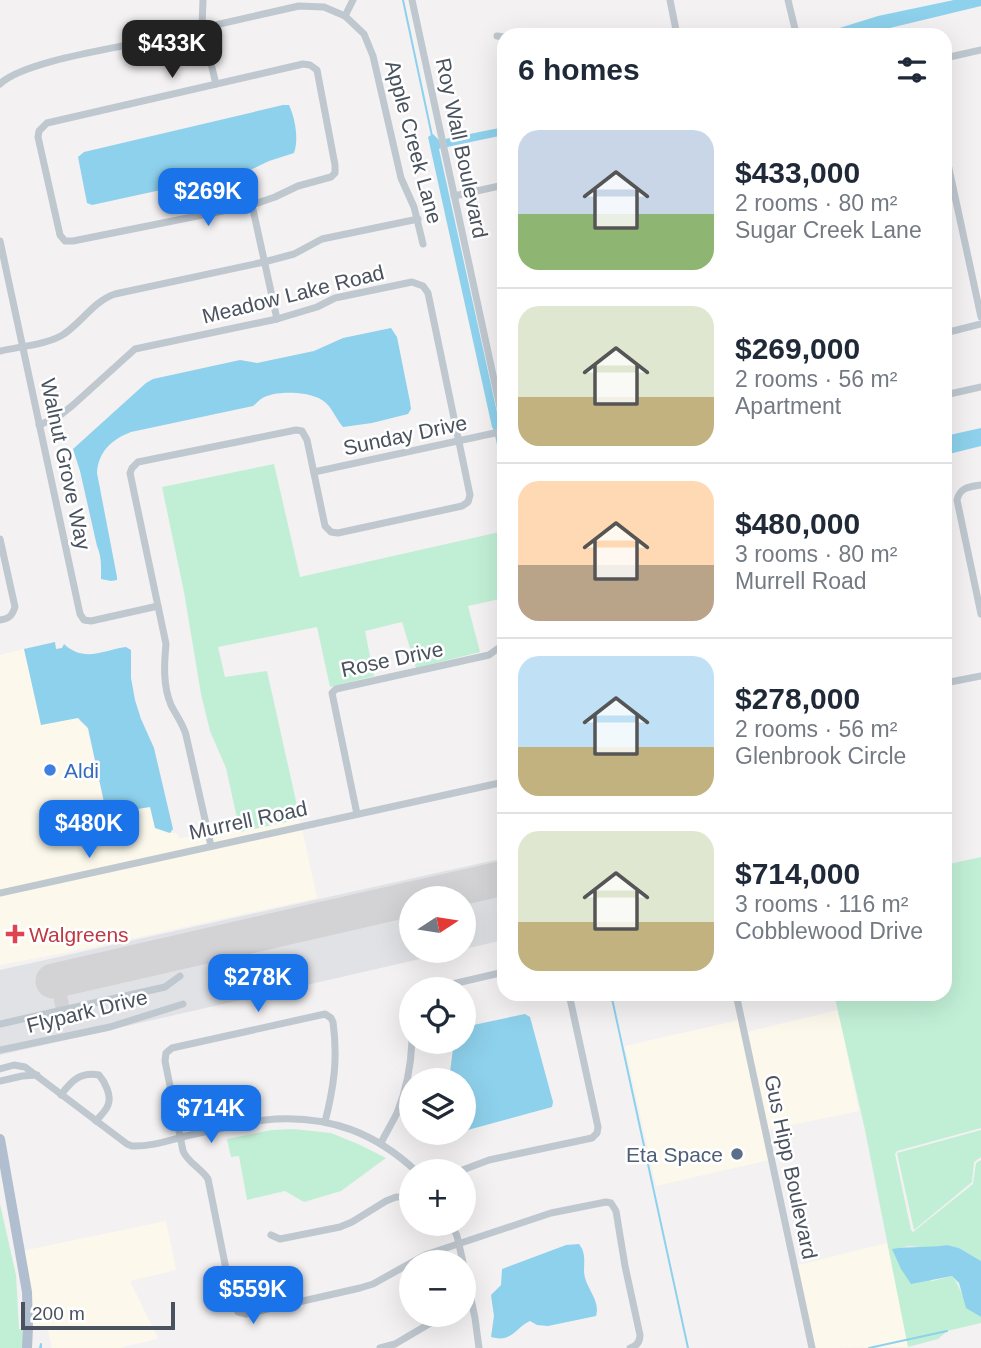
<!DOCTYPE html>
<html lang="en">
<head>
<meta charset="utf-8">
<style>
  :root { --surface:#fff; --page:#f2f2f3; --text:#1f2937; --muted:#747a83; --line:#e0e1e3; --accent:#1a73e8 }
  body { margin:0; font-family:Arial,sans-serif; background:var(--page); color:var(--text); height:100vh; display:flex; flex-direction:column; font-size:26px; white-space:nowrap }
  * { box-sizing:border-box; margin:0 }
  p { font-size:23px; color:var(--muted) }
  .icon { flex:none; width:38px; height:38px; fill:none; stroke:currentColor; stroke-width:2; stroke-linecap:round; stroke-linejoin:round }
  .map { position:relative; flex:1; overflow:hidden }
  .side { position:absolute; left:497px; top:28px; width:455px; height:973px; display:flex; flex-direction:column; background:var(--surface); border-radius:21px; box-shadow:0 7px 28px #0002 }
  .side>* { flex:none }
  .needle { width:46px; rotate:78deg }
  .fabs { position:absolute; left:399px; top:886px; display:grid; gap:14px }
  .fabs a { display:grid; place-items:center; width:77px; height:77px; border-radius:50%; background:var(--surface); box-shadow:0 7px 28px #0002; font-size:35px }
  .scale { position:absolute; left:21px; bottom:18px; width:154px; box-sizing:border-box; padding-left:7px; border:4px solid #49525e; border-top:0; font-size:19px; line-height:24px; white-space:nowrap; color:#49525e; -webkit-text-stroke:5px #fff; paint-order:stroke }
  .price { position:absolute; translate:-50% -60px; padding:0 16px; border-radius:14px; background:var(--accent); color:#fff; font-size:23px; line-height:46px; filter:drop-shadow(0 2px 4px #0008) }
  .price::after { content:''; position:absolute; left:50%; top:42px; width:21px; height:16px; margin-left:-10px; background:inherit; clip-path:polygon(0 0,100% 0,50% 100%) }
  .price.active { background:#222; color:#fff }
  ul { padding:0; list-style:none }
  li { display:flex; align-items:center; gap:21px; height:175px; padding:0 21px }
  li+li { border-top:2px solid var(--line) }
  li span { display:grid; place-items:center; flex:none; width:196px; height:140px; border-radius:21px; color:#555 }
  li>.icon { margin-inline-start:auto }
  span .icon { width:84px; height:84px; fill:#fffc; stroke-width:1 }
  li b { font-size:30px }
  h2 { display:flex; justify-content:space-between; align-items:center; height:84px; padding:0 21px; font-size:30px }
  .map>svg:first-child { display:block }
  .commercial { fill:#fcf9ec }
  .airport { fill:#e0e2e5 }
  .green { fill:#c1efd6 }
  .water { fill:#8ed1ec }
  .lines { fill:none; stroke-linecap:round; stroke-linejoin:round }
  .stream { stroke:#8ed1ec; stroke-width:2 }
  .taxiway { stroke:#d3d3d6; stroke-width:14 }
  .runway { stroke:#d3d3d6; stroke-width:35 }
  .minor { stroke:#bfc7cf; stroke-width:7 }
  .major { stroke:#b1becf; stroke-width:10 }
  .shop-dot { fill:#3f7fe0; stroke:#fff; stroke-width:2.5 }
  .health-dot { fill:#e0444e; stroke:#fff; stroke-width:2.5 }
  .service-dot { fill:#5c6f8a; stroke:#fff; stroke-width:2.5 }
  .labels { text-anchor:middle; dominant-baseline:central; stroke-width:5; stroke-linejoin:round; paint-order:stroke }
  .street-label { font-size:21px; fill:#49525e; stroke:#fff }
  .shop-label { font-size:21px; fill:#366cbe; stroke:#fff; text-anchor:start }
  .health-label { font-size:21px; fill:#be3a42; stroke:#fff; text-anchor:start }
  .service-label { font-size:21px; fill:#4e5e75; stroke:#fff; text-anchor:end }
</style>
</head>
<body>
<div class="map">
<svg width="981" height="1348" viewBox="0 0 981 1348">
  <rect width="100%" height="100%" fill="#f3f1f1"/>
  <g class="commercial">
    <polygon points="24,649 41,725 78,718 78,720 87,728 104,802 112,813 151,807 156,828 168,833 176,833 180,838 219,833 239,827 240,832 300,819 300,824 0,891 0,655"/>
    <polygon points="302,829 317,898 75,951 0,965 0,896"/>
    <polygon points="838,1010 859,1111 768,1130 747,1032"/>
    <polygon points="739,1020 769,1160 656,1186 625,1046"/>
    <polygon points="166,1221 176,1270 130,1281 157,1336 157,1339 118,1348 52,1348 47,1327 31,1328 22,1251"/>
    <polygon points="887,1243 908,1347 816,1348 798,1265"/>
  </g>
  <polygon class="airport" points="504,858 504,940 464,949 464,898 411,898 411,950 459,950 0,1055 0,970"/>
  <g class="green">
    <polygon points="274,464 300,577 504,531 504,598 468,606 480,652 416,668 402,622 365,631 374,676 330,687 317,627 218,647 225,677 267,671 300,819 240,832 226,768 210,731 201,694 184,592 162,487"/>
    <path d="M981,857V1128L897,1151L895,1154L911,1230L913,1232L973,1184L976,1163L981,1160V1261L959,1248L947,1245L929,1248L909,1246L893,1250L932,1281L952,1276C964,1290 961,1307 981,1317V1323L947,1331L938,1339L908,1347L865,1130L834,994H945V865Z"/>
    <polygon points="293,1129 331,1133 358,1144 386,1158 341,1191 304,1202 285,1191 247,1200 239,1156 231,1157 227,1139 272,1130"/>
    <polygon points="981,1130 981,1157 974,1162 972,1182 914,1230 897,1153"/>
    <polygon points="0,1204 16,1275 19,1329 25,1329 24,1348 0,1348"/>
  </g>
  <g class="water">
    <polygon points="954,0 981,0 981,6 861,35 817,35 878,16"/>
    <path d="M283,105H289C295,118 299,139 294,153L269,161L248,171L92,205L87,203L78,157L84,152Z"/>
    <polygon points="504,127 504,135 447,147 445,139"/>
    <path d="M433,134L439,140L441,148L439,149L504,444V486C501,473 497,435 492,427L428,137Z"/>
    <path d="M391,328L397,337L410,402L411,409L408,414L372,423L343,427C335,418 332,406 322,400C309,391 273,390 261,399C258,401 256,404 253,406L131,432C112,439 98,452 97,473L117,577V580L111,581L101,579C101,567 102,558 97,546L80,471L73,449L146,383L153,379L240,360L257,363L314,351L343,338Z"/>
    <polygon points="981,428 981,446 945,455 945,436"/>
    <path d="M55,642L56,649L62,648L64,644C84,663 104,650 126,647L131,650V678L135,700L141,719L154,748L173,829L170,833L155,828L150,807L112,813L104,802L88,728L78,718L41,725L24,649Z"/>
    <path d="M245,968C258,970 262,974 266,987L224,998L216,979L221,974L233,973Z"/>
    <polygon points="525,1014 530,1017 553,1102 552,1107 464,1131 464,1080 449,1080 454,1041 464,1041 464,1027"/>
    <path d="M579,1244C586,1253 584,1261 584,1272C585,1288 601,1300 596,1316L548,1326L537,1325L530,1321C515,1328 512,1343 491,1337L494,1316L491,1295L501,1285L502,1269L566,1245Z"/>
    <path d="M947,1245L959,1248L981,1261V1317L966,1308L959,1283L952,1276L911,1284L901,1269L892,1249C911,1246 928,1248 947,1245Z"/>
  </g>
  <g class="lines">
    <g class="stream">
      <polyline points="403,0 432,136"/>
      <polyline points="611,994 688,1348"/>
      <polyline points="40,1348 41,1344 41,1348"/>
      <polyline points="869,1348 947,1331"/>
    </g>
    <polyline class="taxiway" points="57,980 63,1010"/>
    <g class="runway">
      <polyline points="416,898 504,878"/>
      <polyline points="53,981 411,899"/>
    </g>
    <g class="minor">
      <polyline points="203,0 202,27 216,84"/>
      <polyline points="412,0 504,426"/>
      <polyline points="670,0 677,35"/>
      <polyline points="788,0 795,29 791,35"/>
      <polyline points="345,16 353,0"/>
      <polyline points="497,36 504,37"/>
      <polyline points="945,58 981,50"/>
      <polygon points="303,64 310,65 317,70 335,165 335,173 331,177 298,186 275,197 252,205 73,241 65,241 60,235 38,137 39,131 47,123"/>
      <path d="M0,84C20,64 97,51 127,45C184,32 242,19 299,6L324,7L345,16L364,34L373,56L401,178L414,207L423,244"/>
      <polyline points="945,150 981,317"/>
      <polyline points="454,196 504,185"/>
      <polyline points="252,205 277,319"/>
      <polyline points="0,241 80,614 84,620 91,621 158,606"/>
      <polyline points="945,333 981,324"/>
      <path d="M0,351C17,347 50,344 64,334C82,322 94,301 115,294L264,262L294,254L322,239L418,219"/>
      <polyline points="945,395 981,387"/>
      <path d="M39,425L58,417L73,405L135,349L277,319L317,307L335,298L412,282L423,286L428,293L470,495L468,502L462,506L338,533L331,532L325,526L307,440L302,431L296,430L138,462L132,468L130,473L166,644C164,665 163,686 171,705C176,715 183,724 186,735L211,846"/>
      <polyline points="314,472 504,431"/>
      <path d="M981,485C969,487 960,487 957,500L981,614"/>
      <path d="M0,539L15,607C12,616 9,619 0,620"/>
      <polyline points="945,683 981,676"/>
      <polyline points="357,814 332,693 336,689 489,655 504,644"/>
      <polyline points="0,893 504,782"/>
      <polyline points="431,989 504,972"/>
      <polyline points="736,994 812,1348"/>
      <polyline points="411,997 411,1012"/>
      <polyline points="0,1024 165,987 180,976"/>
      <polyline points="0,1050 110,1027 183,1004"/>
      <path d="M0,1069L14,1065L25,1067L127,1144L132,1146C153,1147 175,1138 195,1134C221,1129 248,1121 275,1119C331,1116 375,1133 416,1171"/>
      <polyline points="0,1081 22,1076 37,1075"/>
      <path d="M61,1095C71,1081 81,1071 99,1075C105,1082 112,1096 108,1105C106,1111 100,1116 96,1121"/>
      <path d="M325,1122C334,1086 338,1059 333,1022L331,1018L325,1014L172,1048L166,1053L165,1061L183,1151C188,1163 201,1168 208,1179L233,1304L238,1312L246,1314L360,1288L373,1284L425,1255L551,1213L606,1202L611,1203L616,1211L625,1266L640,1335C640,1341 637,1346 630,1348"/>
      <path d="M381,1143C386,1133 392,1123 397,1113C406,1091 411,1065 412,1041"/>
      <polyline points="460,1171 489,1160 592,1138 597,1133 598,1127 569,994"/>
      <polyline points="451,1223 457,1236 463,1262"/>
      <polyline points="271,1235 280,1239 340,1227 352,1222 386,1201 396,1197 411,1197"/>
      <polyline points="464,1266 475,1318 479,1348"/>
      <polyline points="380,1348 395,1344 446,1314"/>
    </g>
    <polyline class="major" points="0,1139 27,1292 28,1328 27,1348"/>
  </g>
  <circle class="shop-dot" cx="50" cy="770" r="7"/>
  <path class="health-dot" d="M11.5 923.5h7v7h7v7h-7v7h-7v-7h-7v-7h7z"/>
  <circle class="service-dot" cx="737" cy="1154" r="7"/>
  <g class="labels">
    <g class="street-label">
      <text transform="translate(414 142) rotate(75)">Apple Creek Lane</text>
      <text transform="translate(462 148) rotate(78)">Roy Wall Boulevard</text>
      <text transform="translate(293 294) rotate(-14)">Meadow Lake Road</text>
      <text transform="translate(405 435) rotate(-12)">Sunday Drive</text>
      <text transform="translate(66 464) rotate(78)">Walnut Grove Way</text>
      <text transform="translate(392 659) rotate(-12)">Rose Drive</text>
      <text transform="translate(248 820) rotate(-12)">Murrell Road</text>
      <text transform="translate(87 1011) rotate(-14)">Flypark Drive</text>
      <text transform="translate(791 1167) rotate(78)">Gus Hipp Boulevard</text>
    </g>
    <g class="shop-label">
      <text x="64" y="770">Aldi</text>
    </g>
    <g class="health-label">
      <text x="29" y="934">Walgreens</text>
    </g>
    <g class="service-label">
      <text x="723" y="1154">Eta Space</text>
    </g>
  </g>
</svg>
<div class="fabs">
<a><svg class="needle" viewBox="-14 -14 28 28"><path d="M0-13l5 13h-10z" fill="#e53935"/><path d="M0 13l5-13h-10z" fill="#747a83"/></svg></a>
<a><svg class="icon" aria-label="locate" viewBox="0 0 24 24"><circle cx="12" cy="12" r="6"/><path d="M12 2v4M12 18v4M2 12h4M18 12h4"/></svg></a>
<a><svg class="icon" aria-label="layers" viewBox="0 0 24 24"><path d="M12 4l9 5-9 5-9-5zM3 14l9 5 9-5"/></svg></a>
<a>+</a>
<a>−</a>
</div>
<div class="scale">200 m</div>
<b class="price active" style="left:172px;top:80px">$433K</b>
<b class="price" style="left:208px;top:228px">$269K</b>
<b class="price" style="left:89px;top:860px">$480K</b>
<b class="price" style="left:258px;top:1014px">$278K</b>
<b class="price" style="left:211px;top:1145px">$714K</b>
<b class="price" style="left:253px;top:1326px">$559K</b>
<section class="side">
<h2>6 homes<svg class="icon" aria-label="filters" viewBox="0 0 24 24"><path d="M4 7h16M4 17h16"/><circle cx="9" cy="7" r="2"/><circle cx="15" cy="17" r="2"/></svg></h2>
<ul>
<li><span style="background:linear-gradient(#c9d6e8 60%,#8fb573 0)"><svg class="icon" aria-label="home" viewBox="0 0 24 24"><path d="M3 11l9-7 9 7M6 9v11h12V9"/></svg></span><div><b>$433,000</b><p>2 rooms · 80 m²</p><p>Sugar Creek Lane</p></div></li>
<li><span style="background:linear-gradient(#dfe7d0 65%,#c2b280 0)"><svg class="icon" aria-label="home" viewBox="0 0 24 24"><path d="M3 11l9-7 9 7M6 9v11h12V9"/></svg></span><div><b>$269,000</b><p>2 rooms · 56 m²</p><p>Apartment</p></div></li>
<li><span style="background:linear-gradient(#ffd9b3 60%,#b9a48a 0)"><svg class="icon" aria-label="home" viewBox="0 0 24 24"><path d="M3 11l9-7 9 7M6 9v11h12V9"/></svg></span><div><b>$480,000</b><p>3 rooms · 80 m²</p><p>Murrell Road</p></div></li>
<li><span style="background:linear-gradient(#bfe0f5 65%,#c2b280 0)"><svg class="icon" aria-label="home" viewBox="0 0 24 24"><path d="M3 11l9-7 9 7M6 9v11h12V9"/></svg></span><div><b>$278,000</b><p>2 rooms · 56 m²</p><p>Glenbrook Circle</p></div></li>
<li><span style="background:linear-gradient(#dfe7d0 65%,#c2b280 0)"><svg class="icon" aria-label="home" viewBox="0 0 24 24"><path d="M3 11l9-7 9 7M6 9v11h12V9"/></svg></span><div><b>$714,000</b><p>3 rooms · 116 m²</p><p>Cobblewood Drive</p></div></li>
</ul>
</section>
</div>
</body>
</html>
